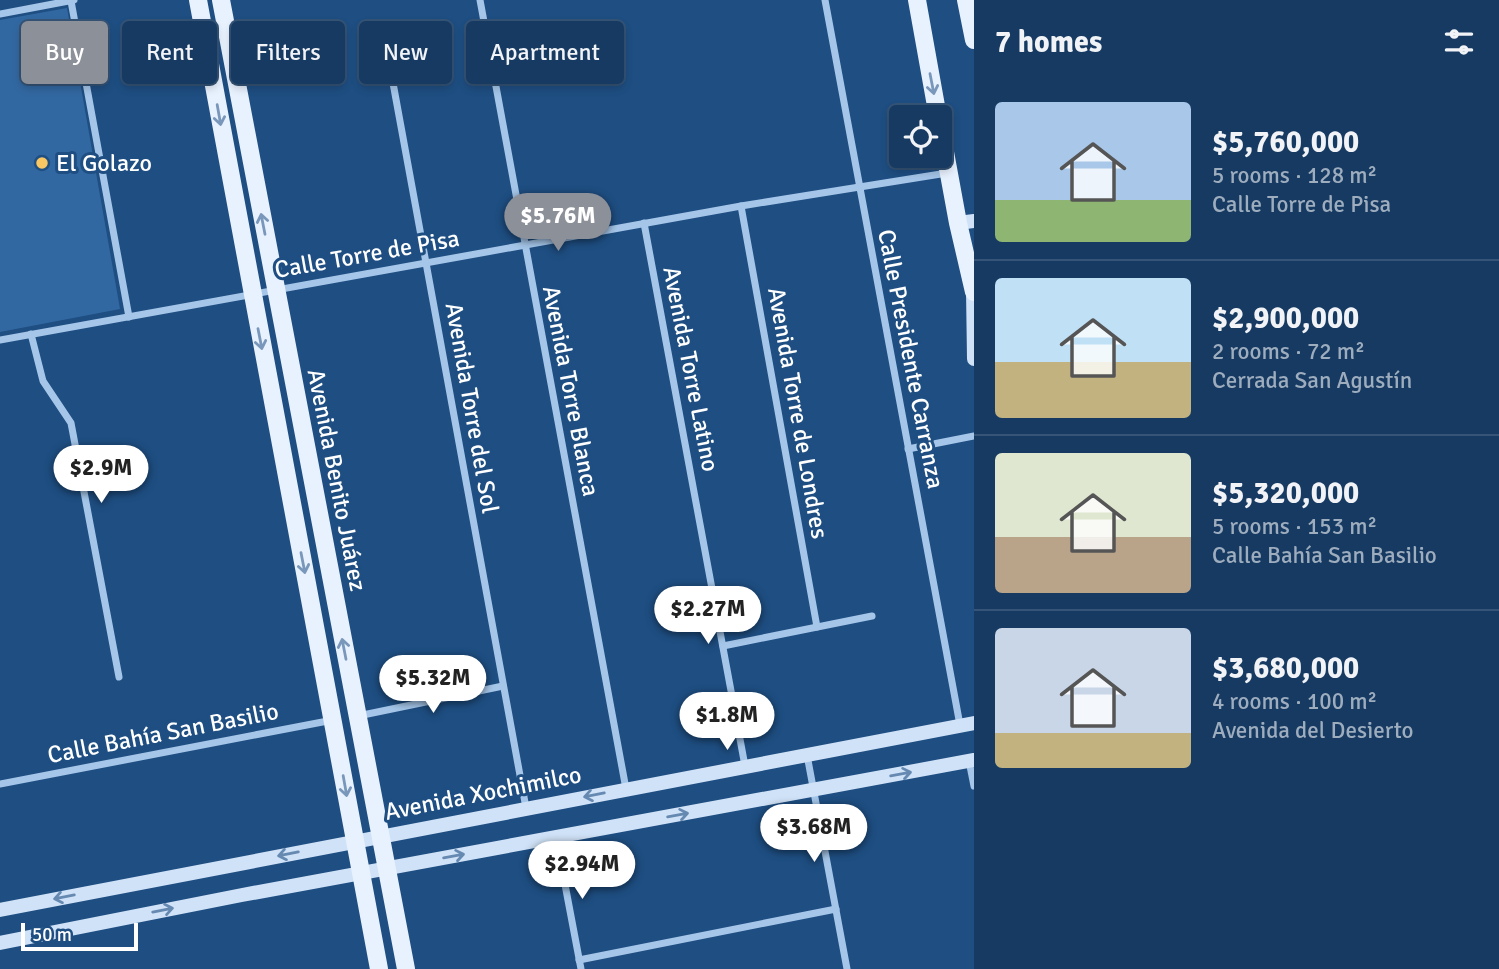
<!DOCTYPE html>
<html lang="en">
<head>
<meta charset="utf-8">
<style>
  :root { --surface:#163a62; --page:#1f4168; --text:#f1f3f6; --muted:#9eadbe; --line:#355477; --accent:#8c9099 }
  body { margin:0; font-family:Signika,sans-serif; background:var(--page); color:var(--text); height:100vh; display:flex; flex-direction:column; font-size:26px; white-space:nowrap }
  * { box-sizing:border-box; margin:0 }
  p { font-size:23px; color:var(--muted) }
  .icon { flex:none; width:38px; height:38px; fill:none; stroke:currentColor; stroke-width:2; stroke-linecap:round; stroke-linejoin:round }
  .map { position:relative; flex:1; overflow:hidden }
  .side { display:flex; flex-direction:column; background:var(--surface); width:525px }
  .side>* { flex:none }
  .banner { position:absolute; left:21px; top:21px; width:665px; height:63px; display:flex; gap:14px }
  .buttons { position:absolute; left:889px; top:105px; display:grid; gap:14px }
  .buttons a { display:grid; place-items:center; width:63px; height:63px; border-radius:7px; background:var(--surface); box-shadow:0 4px 10px #0003,0 0 0 2px var(--line); font-size:35px }
  .scale { position:absolute; left:21px; bottom:18px; width:117px; box-sizing:border-box; padding-left:7px; border:4px solid #fff; border-top:0; font-size:19px; line-height:24px; white-space:nowrap; color:#fff; -webkit-text-stroke:5px #1e4e82; paint-order:stroke }
  .price { position:absolute; translate:-50% -60px; padding:0 16px; border-radius:24px; background:#fff; color:#222; font-size:23px; line-height:46px; filter:drop-shadow(0 2px 4px #0008) }
  .price::after { content:''; position:absolute; left:50%; top:42px; width:21px; height:16px; margin-left:-10px; background:inherit; clip-path:polygon(0 0,100% 0,50% 100%) }
  .price.active { background:var(--accent); color:#fff }
  ul { padding:0; list-style:none }
  li { display:flex; align-items:center; gap:21px; height:175px; padding:0 21px }
  li+li { border-top:2px solid var(--line) }
  li span { display:grid; place-items:center; flex:none; width:196px; height:140px; border-radius:7px; color:#555 }
  li>.icon { margin-inline-start:auto }
  span .icon { width:84px; height:84px; fill:#fffc; stroke-width:1 }
  li b { font-size:30px }
  h2 { display:flex; justify-content:space-between; align-items:center; height:84px; padding:0 21px; font-size:30px }
  .tag { padding:0 24px; border-radius:7px; background:var(--surface); box-shadow:0 4px 10px #0003,0 0 0 2px var(--line); font-size:24px; line-height:63px }
  .tag.active { background:var(--accent); color:#fff }
  main { display:flex; flex:1; min-height:0 }
  .map>svg:first-child { display:block }
  .green { fill:#3268a1 }
  .lines { fill:none; stroke-linecap:round; stroke-linejoin:round }
  .minor { stroke:#a5c6e9; stroke-width:7 }
  .secondary { stroke:#d0e2f7; stroke-width:14 }
  .primary { stroke:#e8f1fe; stroke-width:18 }
  .oneway { stroke:#7997ba }
  .oneway2 { stroke:#6589b1 }
  .poi-dot { fill:#f8c764; stroke:#1e4e82; stroke-width:2.5 }
  .labels { text-anchor:middle; dominant-baseline:central; stroke-width:6; stroke-linejoin:round; paint-order:stroke }
  .poi-label { font-size:24px; fill:#fff; stroke:#1e4e82; text-anchor:start }
  .street-label { font-size:24px; fill:#fff; stroke:#1e4e82 }
</style>
</head>
<body>
<main>
<div class="map">
<svg width="974" height="969" viewBox="0 0 974 969">
  <rect width="100%" height="100%" fill="#1e4e82"/>
  <polygon class="green" points="67,8 120,309 0,332 0,20"/>
  <g class="lines">
    <g class="minor">
      <polyline points="480,0 626,789"/>
      <polyline points="825,0 960,725"/>
      <polyline points="71,1 129,317"/>
      <polyline points="0,14 74,0"/>
      <polyline points="382,23 526,808"/>
      <polyline points="741,206 817,627"/>
      <polyline points="644,223 745,766"/>
      <polyline points="31,334 43,381 71,423 119,677"/>
      <polyline points="0,340 741,206 947,173"/>
      <polyline points="908,449 974,436"/>
      <polyline points="723,646 872,616"/>
      <polyline points="358,716 503,686"/>
      <polyline points="807,755 847,969"/>
      <polyline points="969,761 974,786"/>
      <polyline points="0,784 333,720"/>
      <polyline points="556,837 581,969"/>
      <polyline points="579,960 836,909"/>
    </g>
    <g class="secondary">
      <polyline points="958,223 974,221"/>
      <polyline points="973,290 974,359"/>
      <polyline points="0,910 974,723"/>
      <polyline points="0,943 242,895 974,760"/>
    </g>
    <g class="primary">
      <polyline points="198,0 379,969"/>
      <polyline points="221,0 406,969"/>
      <polyline points="917,0 938,117"/>
      <polyline points="966,0 974,40"/>
      <polyline points="940,125 958,223 974,292"/>
    </g>
  </g>
  <defs><path id="oneway-shaft" d="M-6 0H5M1.5-3L5.5 0L1.5 3" fill="none" stroke-width="1.6" stroke-linecap="round" stroke-linejoin="round" transform="scale(1.75)"/></defs>
  <g class="oneway">
    <use href="#oneway-shaft" transform="translate(932 84) rotate(79)"/>
    <use href="#oneway-shaft" transform="translate(219 115) rotate(80)"/>
    <use href="#oneway-shaft" transform="translate(263 224) rotate(-101)"/>
    <use href="#oneway-shaft" transform="translate(260 339) rotate(79)"/>
    <use href="#oneway-shaft" transform="translate(303 563) rotate(79)"/>
    <use href="#oneway-shaft" transform="translate(344 649) rotate(-101)"/>
    <use href="#oneway-shaft" transform="translate(345 786) rotate(80)"/>
  </g>
  <g class="oneway2">
    <use href="#oneway-shaft" transform="translate(901 774) rotate(-10)"/>
    <use href="#oneway-shaft" transform="translate(594 795) rotate(169)"/>
    <use href="#oneway-shaft" transform="translate(678 815) rotate(-10)"/>
    <use href="#oneway-shaft" transform="translate(288 854) rotate(169)"/>
    <use href="#oneway-shaft" transform="translate(454 856) rotate(-10)"/>
    <use href="#oneway-shaft" transform="translate(64 897) rotate(169)"/>
    <use href="#oneway-shaft" transform="translate(163 910) rotate(-11)"/>
  </g>
  <circle class="poi-dot" cx="42" cy="163" r="7"/>
  <g class="labels">
    <g class="poi-label">
      <text x="56" y="163">El Golazo</text>
    </g>
    <g class="street-label">
      <text transform="translate(367 254) rotate(-10)">Calle Torre de Pisa</text>
      <text transform="translate(911 359) rotate(79)">Calle Presidente Carranza</text>
      <text transform="translate(691 369) rotate(79)">Avenida Torre Latino</text>
      <text transform="translate(571 391) rotate(79)">Avenida Torre Blanca</text>
      <text transform="translate(472 408) rotate(80)">Avenida Torre del Sol</text>
      <text transform="translate(798 413) rotate(80)">Avenida Torre de Londres</text>
      <text transform="translate(337 480) rotate(79)">Avenida Benito Juárez</text>
      <text transform="translate(163 733) rotate(-11)">Calle Bahía San Basilio</text>
      <text transform="translate(483 793) rotate(-11)">Avenida Xochimilco</text>
    </g>
  </g>
</svg>
<div class="buttons">
<a><svg class="icon" aria-label="locate" viewBox="0 0 24 24"><circle cx="12" cy="12" r="6"/><path d="M12 2v4M12 18v4M2 12h4M18 12h4"/></svg></a>
</div>
<div class="scale">50 m</div>
<b class="price active" style="left:558px;top:253px">$5.76M</b>
<b class="price" style="left:101px;top:505px">$2.9M</b>
<b class="price" style="left:708px;top:646px">$2.27M</b>
<b class="price" style="left:433px;top:715px">$5.32M</b>
<b class="price" style="left:727px;top:752px">$1.8M</b>
<b class="price" style="left:814px;top:864px">$3.68M</b>
<b class="price" style="left:582px;top:901px">$2.94M</b>
<div class="banner">
<a class="tag active">Buy</a>
<a class="tag">Rent</a>
<a class="tag">Filters</a>
<a class="tag">New</a>
<a class="tag">Apartment</a>
</div>
</div>
<section class="side">
<h2>7 homes<svg class="icon" aria-label="filters" viewBox="0 0 24 24"><path d="M4 7h16M4 17h16"/><circle cx="9" cy="7" r="2"/><circle cx="15" cy="17" r="2"/></svg></h2>
<ul>
<li><span style="background:linear-gradient(#a9c7e8 70%,#8fb573 0)"><svg class="icon" aria-label="home" viewBox="0 0 24 24"><path d="M3 11l9-7 9 7M6 9v11h12V9"/></svg></span><div><b>$5,760,000</b><p>5 rooms · 128 m²</p><p>Calle Torre de Pisa</p></div></li>
<li><span style="background:linear-gradient(#bfe0f5 60%,#c2b280 0)"><svg class="icon" aria-label="home" viewBox="0 0 24 24"><path d="M3 11l9-7 9 7M6 9v11h12V9"/></svg></span><div><b>$2,900,000</b><p>2 rooms · 72 m²</p><p>Cerrada San Agustín</p></div></li>
<li><span style="background:linear-gradient(#dfe7d0 60%,#b9a48a 0)"><svg class="icon" aria-label="home" viewBox="0 0 24 24"><path d="M3 11l9-7 9 7M6 9v11h12V9"/></svg></span><div><b>$5,320,000</b><p>5 rooms · 153 m²</p><p>Calle Bahía San Basilio</p></div></li>
<li><span style="background:linear-gradient(#c9d6e8 75%,#c2b280 0)"><svg class="icon" aria-label="home" viewBox="0 0 24 24"><path d="M3 11l9-7 9 7M6 9v11h12V9"/></svg></span><div><b>$3,680,000</b><p>4 rooms · 100 m²</p><p>Avenida del Desierto</p></div></li>
</ul>
</section>
</main>
</body>
</html>
